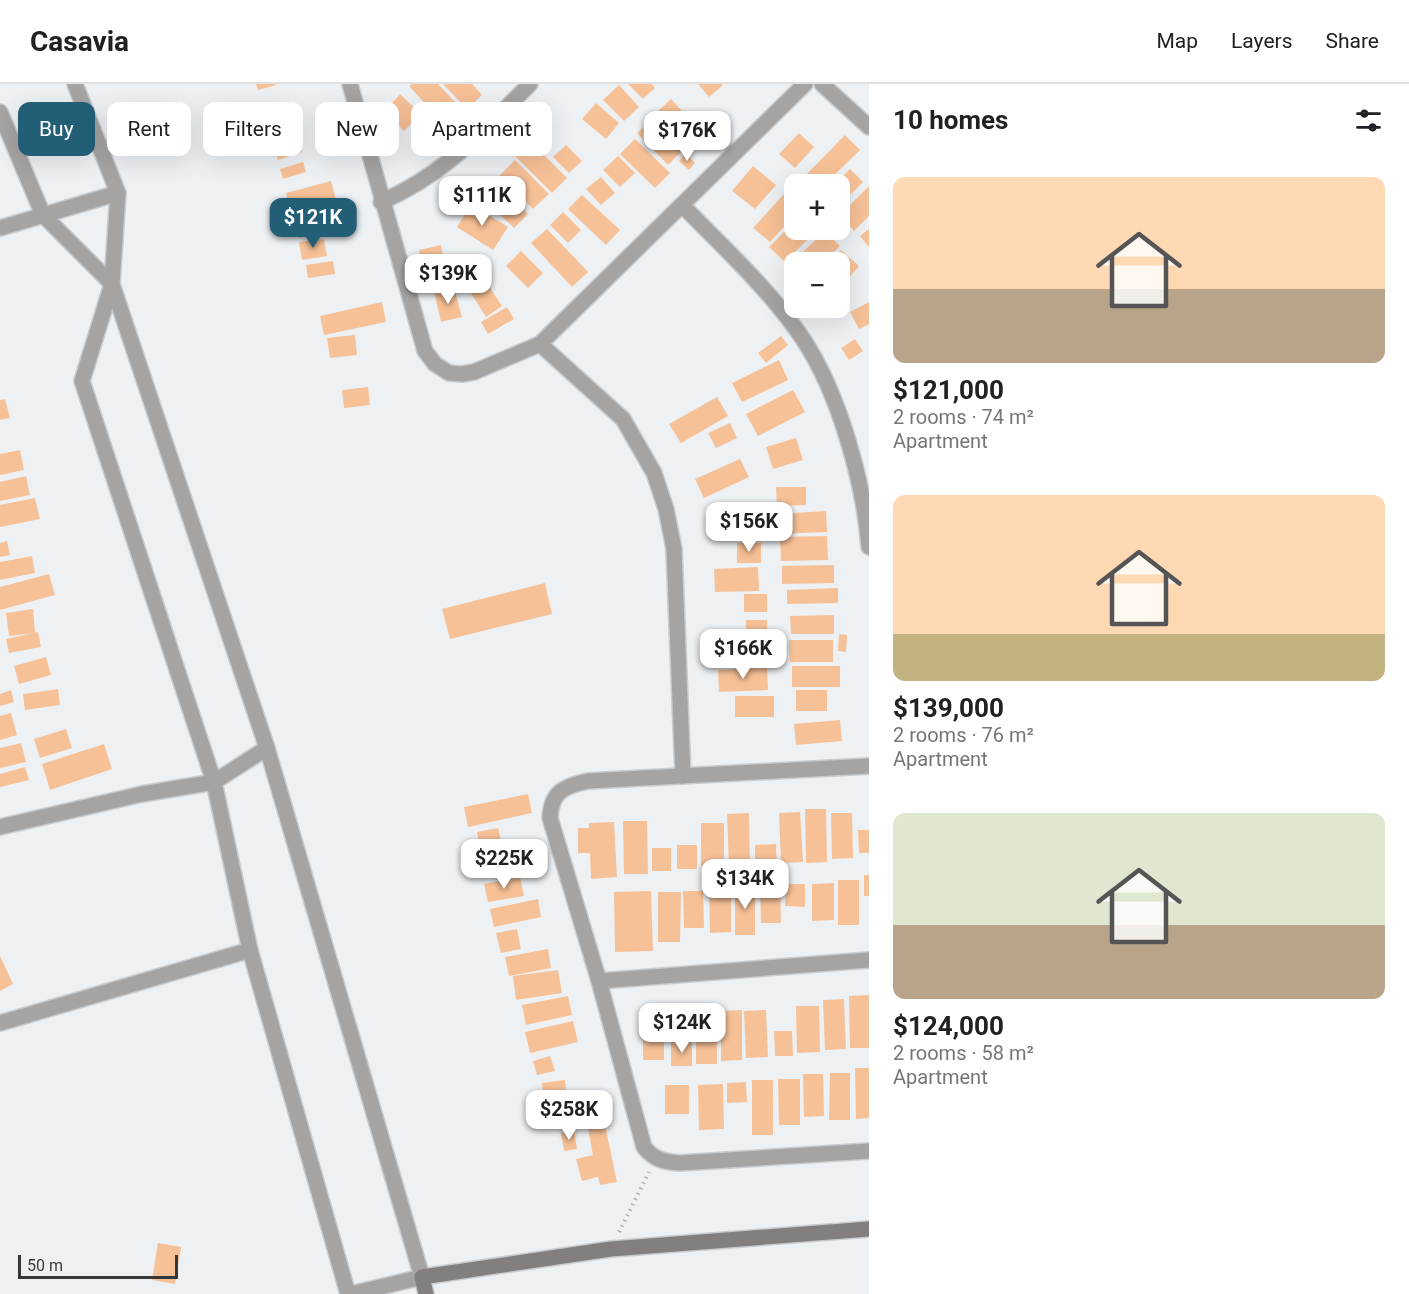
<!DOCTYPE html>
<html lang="en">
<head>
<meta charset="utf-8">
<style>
  :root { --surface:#fff; --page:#f2f2f2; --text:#202124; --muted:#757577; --line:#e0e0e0; --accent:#235e77 }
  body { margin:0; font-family:Roboto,sans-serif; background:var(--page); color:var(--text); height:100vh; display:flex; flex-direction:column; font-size:22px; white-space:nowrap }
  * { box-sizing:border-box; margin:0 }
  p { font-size:20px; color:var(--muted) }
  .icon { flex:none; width:33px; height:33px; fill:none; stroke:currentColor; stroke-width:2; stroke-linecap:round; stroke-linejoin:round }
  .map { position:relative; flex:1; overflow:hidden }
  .panel { display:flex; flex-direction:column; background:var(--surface); width:540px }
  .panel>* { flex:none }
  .guide { position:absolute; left:18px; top:18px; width:570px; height:54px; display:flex; gap:12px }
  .tools { position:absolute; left:784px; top:90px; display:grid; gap:12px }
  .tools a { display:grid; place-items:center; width:66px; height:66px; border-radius:12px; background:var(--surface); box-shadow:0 6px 24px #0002; font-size:30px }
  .scale { position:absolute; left:18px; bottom:15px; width:160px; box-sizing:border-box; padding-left:6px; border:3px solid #363739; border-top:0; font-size:16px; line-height:21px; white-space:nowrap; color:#363739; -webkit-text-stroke:4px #eef1f4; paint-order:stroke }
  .price { position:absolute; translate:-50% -51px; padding:0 14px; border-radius:12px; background:#fff; color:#222; font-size:20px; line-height:39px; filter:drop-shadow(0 2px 3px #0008) }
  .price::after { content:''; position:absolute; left:50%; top:36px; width:18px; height:14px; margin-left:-9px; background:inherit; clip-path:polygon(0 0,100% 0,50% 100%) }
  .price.selected { background:var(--accent); color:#fff }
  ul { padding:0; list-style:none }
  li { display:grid; align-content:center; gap:12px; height:318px; padding:0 24px }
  li span { display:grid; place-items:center; height:186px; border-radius:12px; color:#555 }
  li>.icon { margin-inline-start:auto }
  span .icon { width:108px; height:108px; fill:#fffc; stroke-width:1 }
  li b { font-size:26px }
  h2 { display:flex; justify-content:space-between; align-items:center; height:72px; padding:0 24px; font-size:26px }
  .chip { padding:0 21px; border-radius:12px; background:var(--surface); box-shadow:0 6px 24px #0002; font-size:21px; line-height:54px }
  .chip.selected { background:var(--accent); color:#fff }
  header { display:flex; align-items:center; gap:36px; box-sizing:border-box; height:84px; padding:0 30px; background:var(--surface); border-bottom:2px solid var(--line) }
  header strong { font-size:28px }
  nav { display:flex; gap:33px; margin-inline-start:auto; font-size:21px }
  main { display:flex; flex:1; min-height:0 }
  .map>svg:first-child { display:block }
  .building { fill:#f7c197 }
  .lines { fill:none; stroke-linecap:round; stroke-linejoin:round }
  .street-casing { stroke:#c9cccf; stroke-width:18 }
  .secondary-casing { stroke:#c9cccf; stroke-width:18 }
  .path { stroke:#afb1b4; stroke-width:4; stroke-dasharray:1.5 4.5; stroke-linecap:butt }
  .street { stroke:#a6a4a3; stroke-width:15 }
  .secondary { stroke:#827f7e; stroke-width:15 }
</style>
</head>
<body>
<header>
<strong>Casavia</strong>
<nav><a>Map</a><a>Layers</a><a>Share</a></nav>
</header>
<main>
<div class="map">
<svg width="869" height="1210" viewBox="0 0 869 1210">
  <rect width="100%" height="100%" fill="#eef1f4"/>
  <g class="building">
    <polygon points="256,0 276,0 276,1 258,6"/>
    <polygon points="412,0 438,0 456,19 439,35 409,2"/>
    <polygon points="443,0 472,0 482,11 467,25"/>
    <polygon points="628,0 652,0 655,4 643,15"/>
    <polygon points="698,0 722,0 723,1 709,13"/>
    <polygon points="619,1 639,23 624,37 603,16"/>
    <polygon points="400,10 421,30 404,47 384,28"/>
    <polygon points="671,15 705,52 689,67 655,30"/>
    <polygon points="596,19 619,39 606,55 582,35"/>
    <polygon points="651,36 682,67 668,81 637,49"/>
    <polygon points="799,49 814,63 795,84 779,70"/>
    <polygon points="845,51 860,66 825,100 809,100 803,94"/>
    <polygon points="298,52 302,68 278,76 273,60"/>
    <polygon points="528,55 567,94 552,109 513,70"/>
    <polygon points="635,55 670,89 655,104 620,70"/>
    <polygon points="566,61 582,77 569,89 553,73"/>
    <polygon points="686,70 695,79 689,86 679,77"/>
    <polygon points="618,72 635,89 620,103 603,86"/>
    <polygon points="515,76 549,110 533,125 499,92"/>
    <polygon points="303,78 306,88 283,95 280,85"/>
    <polygon points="753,82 776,101 755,125 732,107"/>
    <polygon points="850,85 863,98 840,121 840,100 835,100"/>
    <polygon points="601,93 615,109 601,121 586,105"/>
    <polygon points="331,97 336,116 291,128 286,109"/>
    <polygon points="869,102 869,132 854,147 840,131"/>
    <polygon points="503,104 528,130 514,144 495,126 502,120 494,112"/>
    <polygon points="784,110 795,120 795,131 770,158 753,144"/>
    <polygon points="582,111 620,146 606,161 568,125"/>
    <polygon points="471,120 508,143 493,166 457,143"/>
    <polygon points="319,127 324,148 299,154 294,133"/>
    <polygon points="563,128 581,146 568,159 550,141"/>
    <polygon points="795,137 795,146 816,147 785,178 769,163"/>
    <polygon points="547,145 588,188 572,203 531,159"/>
    <polygon points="869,145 869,163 860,152"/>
    <polygon points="825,147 840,162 823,178 795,178 795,193 786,184"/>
    <polygon points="324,155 327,172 302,176 299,158"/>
    <polygon points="441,161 446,188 424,192 419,166"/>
    <polygon points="841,166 859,182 840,204 840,178 830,178"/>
    <polygon points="521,167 543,189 528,204 506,182"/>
    <polygon points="333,177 335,190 308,194 306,181"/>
    <polygon points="485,196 502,222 486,233 469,206"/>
    <polygon points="454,204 462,233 441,238 434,208"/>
    <polygon points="382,218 386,238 324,251 320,232"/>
    <polygon points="869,218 869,240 859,245 850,228"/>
    <polygon points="507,223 514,235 488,250 481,238"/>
    <polygon points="355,251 357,271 330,274 327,254"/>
    <polygon points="781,252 788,261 766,279 758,269"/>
    <polygon points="855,255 863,267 849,276 841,264"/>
    <polygon points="779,276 788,296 742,318 732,299"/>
    <polygon points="368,303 370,321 344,324 342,306"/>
    <polygon points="793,306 805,328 758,352 746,330"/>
    <polygon points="717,313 728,332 681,359 669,340"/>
    <polygon points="5,315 10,334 0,336 0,316"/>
    <polygon points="730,339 737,354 716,364 708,349"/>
    <polygon points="796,354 803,376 773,385 766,363"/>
    <polygon points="20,366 24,386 0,391 0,370"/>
    <polygon points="740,375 749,393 704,414 695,395"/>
    <polygon points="26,392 30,411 0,417 0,398"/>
    <polygon points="776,403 806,403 806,421 777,422"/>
    <polygon points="35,414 40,435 0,443 0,421"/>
    <polygon points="826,427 827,448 779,450 778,430"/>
    <polygon points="731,434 764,434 764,453 730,452"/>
    <polygon points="827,452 828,476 781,477 780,453"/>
    <polygon points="7,457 10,471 0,473 0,459"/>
    <rect x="737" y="459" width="24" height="20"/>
    <polygon points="32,472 35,489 0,496 0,478"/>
    <polygon points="834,481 834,499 782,500 782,482"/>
    <polygon points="758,483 759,507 715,508 714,485"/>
    <polygon points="49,490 55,511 0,526 0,503"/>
    <polygon points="545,499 552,530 450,555 442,525"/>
    <polygon points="838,504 838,519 787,520 787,506"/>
    <rect x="744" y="510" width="23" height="18"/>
    <polygon points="33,525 35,549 9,552 6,529"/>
    <polygon points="834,531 834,550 791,550 790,532"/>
    <rect x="746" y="536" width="21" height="18"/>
    <polygon points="38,548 41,563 9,569 6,555"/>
    <polygon points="839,550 847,551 846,568 838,567"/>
    <polygon points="789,556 833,556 833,578 790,578"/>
    <polygon points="747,560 770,561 769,580 746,580"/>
    <polygon points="46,573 51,591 19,600 14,582"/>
    <rect x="792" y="582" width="48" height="21"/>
    <polygon points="767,584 768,606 719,608 718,586"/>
    <polygon points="58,605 60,621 25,626 23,610"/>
    <polygon points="11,606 14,618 0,622 0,610"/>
    <rect x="796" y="606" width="31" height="21"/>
    <rect x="735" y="612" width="39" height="21"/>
    <polygon points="11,629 17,651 0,656 0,632"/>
    <polygon points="840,636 842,657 796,661 794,640"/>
    <polygon points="66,645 72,664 40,674 34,655"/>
    <polygon points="21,659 26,678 0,684 0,664"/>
    <polygon points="104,660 112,685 50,706 42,680"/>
    <polygon points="25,683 29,696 0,703 0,690"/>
    <polygon points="528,710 532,729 468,743 464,723"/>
    <polygon points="805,725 826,725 827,778 806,779"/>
    <polygon points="800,728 803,778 781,779 779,729"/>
    <polygon points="749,729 750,781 729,782 727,730"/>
    <polygon points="831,729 852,729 853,774 832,775"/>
    <polygon points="623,737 647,737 648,790 624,790"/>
    <polygon points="614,738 617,793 591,795 590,769 578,769 578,744 589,744 589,739"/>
    <polygon points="701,739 724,739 724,781 701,782"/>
    <polygon points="498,744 502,761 480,766 477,748"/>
    <polygon points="858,746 869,746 869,769 859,769"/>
    <polygon points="776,760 777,781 755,782 755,761"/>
    <rect x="677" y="761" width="20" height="24"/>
    <polygon points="534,763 537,781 484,790 481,772"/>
    <rect x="652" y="764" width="19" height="23"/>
    <rect x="864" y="791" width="5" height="21"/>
    <polygon points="520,793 524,812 488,818 484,800"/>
    <rect x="838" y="796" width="21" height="45"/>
    <polygon points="834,799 834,836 812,837 812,800"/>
    <polygon points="780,800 781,839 761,839 760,801"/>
    <polygon points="786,800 805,800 805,823 785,822"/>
    <rect x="735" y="802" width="20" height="49"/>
    <polygon points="709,803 731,803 731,848 710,849"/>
    <polygon points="651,807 653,867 615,868 614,808"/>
    <polygon points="683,807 703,807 704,844 684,844"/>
    <polygon points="658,808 681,808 680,858 658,858"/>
    <polygon points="538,815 541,833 494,843 490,825"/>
    <polygon points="517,845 521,865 501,869 496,849"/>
    <polygon points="548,865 551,884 509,892 505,873"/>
    <polygon points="0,872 13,900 0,907"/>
    <polygon points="558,886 562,909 516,916 513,892"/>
    <polygon points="869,911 869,964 850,964 849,912"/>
    <polygon points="568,912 572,931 526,941 522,921"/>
    <polygon points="844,915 846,965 825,966 823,916"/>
    <polygon points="796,922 819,922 820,968 797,969"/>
    <polygon points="742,926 742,976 721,977 721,927"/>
    <polygon points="766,926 768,973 746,974 744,927"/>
    <rect x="643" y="929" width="21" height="47"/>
    <polygon points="573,937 578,958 530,969 525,948"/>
    <polygon points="774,947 792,947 793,972 775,972"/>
    <rect x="696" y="957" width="21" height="23"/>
    <rect x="671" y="958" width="21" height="24"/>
    <polygon points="550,972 555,987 537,991 533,977"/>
    <polygon points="855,984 869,984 869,1034 856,1035"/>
    <polygon points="830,989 850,989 850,1036 829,1036"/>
    <polygon points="803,990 823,990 824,1032 804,1033"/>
    <polygon points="778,995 800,995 800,1041 779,1041"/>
    <polygon points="565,996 567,1015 544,1018 542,999"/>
    <rect x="752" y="996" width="21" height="55"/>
    <polygon points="746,998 747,1018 727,1019 727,999"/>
    <polygon points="723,1000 724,1045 699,1046 698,1001"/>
    <rect x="665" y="1001" width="24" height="29"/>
    <polygon points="581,1017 585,1034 551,1041 547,1025"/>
    <polygon points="605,1041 617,1098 600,1101 598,1093 582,1097 576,1075 593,1071 588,1044"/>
    <polygon points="574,1047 577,1065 564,1067 561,1049"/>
    <polygon points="158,1159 181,1163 175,1200 152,1196"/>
  </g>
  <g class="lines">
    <g class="street-casing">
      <g id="street">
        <polyline points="75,0 118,109 112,200 267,664 422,1193 351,1210"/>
        <polyline points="350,0 425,267 435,280 449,289 462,290 474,288 540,260 805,0"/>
        <polyline points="822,0 869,43"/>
        <polyline points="0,28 43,131 112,200 82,297 214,698 250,866"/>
        <path d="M381,118C444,91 483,47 530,0"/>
        <path d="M683,122C724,164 770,206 803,255C839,309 864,399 869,463"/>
        <polyline points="0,144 118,109"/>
        <polyline points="540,260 623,335 654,389 666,425 674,465 683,692"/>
        <path d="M869,682L588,697C564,702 551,708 550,734L599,897L644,1063C654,1076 665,1078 680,1079L869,1067"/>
        <polyline points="0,743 142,710 214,698 267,664"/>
        <polyline points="599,897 869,876"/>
        <polyline points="0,939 250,866 348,1210"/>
      </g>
    </g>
    <g class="secondary-casing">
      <polyline id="secondary" points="426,1210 422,1193 611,1165 869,1145"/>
    </g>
    <polyline class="path" points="619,1148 649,1088"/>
    <use href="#street" class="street"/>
    <use href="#secondary" class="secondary"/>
  </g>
</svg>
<div class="tools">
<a>+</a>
<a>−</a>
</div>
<div class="scale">50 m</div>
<b class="price" style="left:687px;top:78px">$176K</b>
<b class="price" style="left:482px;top:143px">$111K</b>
<b class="price selected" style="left:313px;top:165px">$121K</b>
<b class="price" style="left:448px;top:221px">$139K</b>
<b class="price" style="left:749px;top:469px">$156K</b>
<b class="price" style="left:743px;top:596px">$166K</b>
<b class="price" style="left:504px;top:806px">$225K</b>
<b class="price" style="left:745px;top:826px">$134K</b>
<b class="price" style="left:682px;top:970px">$124K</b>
<b class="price" style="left:569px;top:1057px">$258K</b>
<div class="guide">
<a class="chip selected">Buy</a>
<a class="chip">Rent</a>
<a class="chip">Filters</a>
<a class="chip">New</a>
<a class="chip">Apartment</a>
</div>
</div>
<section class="panel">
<h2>10 homes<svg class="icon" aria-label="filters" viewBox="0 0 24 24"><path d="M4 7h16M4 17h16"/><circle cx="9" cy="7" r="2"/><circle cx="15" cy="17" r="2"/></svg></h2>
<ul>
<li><span style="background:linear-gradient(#ffd9b3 60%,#b9a48a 0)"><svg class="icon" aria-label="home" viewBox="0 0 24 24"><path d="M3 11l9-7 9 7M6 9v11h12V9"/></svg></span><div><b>$121,000</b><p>2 rooms · 74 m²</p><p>Apartment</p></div></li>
<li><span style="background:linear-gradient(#ffd9b3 75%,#c2b280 0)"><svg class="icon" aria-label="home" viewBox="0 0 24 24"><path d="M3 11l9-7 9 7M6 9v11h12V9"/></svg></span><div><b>$139,000</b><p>2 rooms · 76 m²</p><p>Apartment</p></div></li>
<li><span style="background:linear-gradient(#dfe7d0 60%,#b9a48a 0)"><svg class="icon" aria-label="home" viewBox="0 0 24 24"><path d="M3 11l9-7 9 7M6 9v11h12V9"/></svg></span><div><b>$124,000</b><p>2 rooms · 58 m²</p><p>Apartment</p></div></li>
</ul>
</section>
</main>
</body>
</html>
